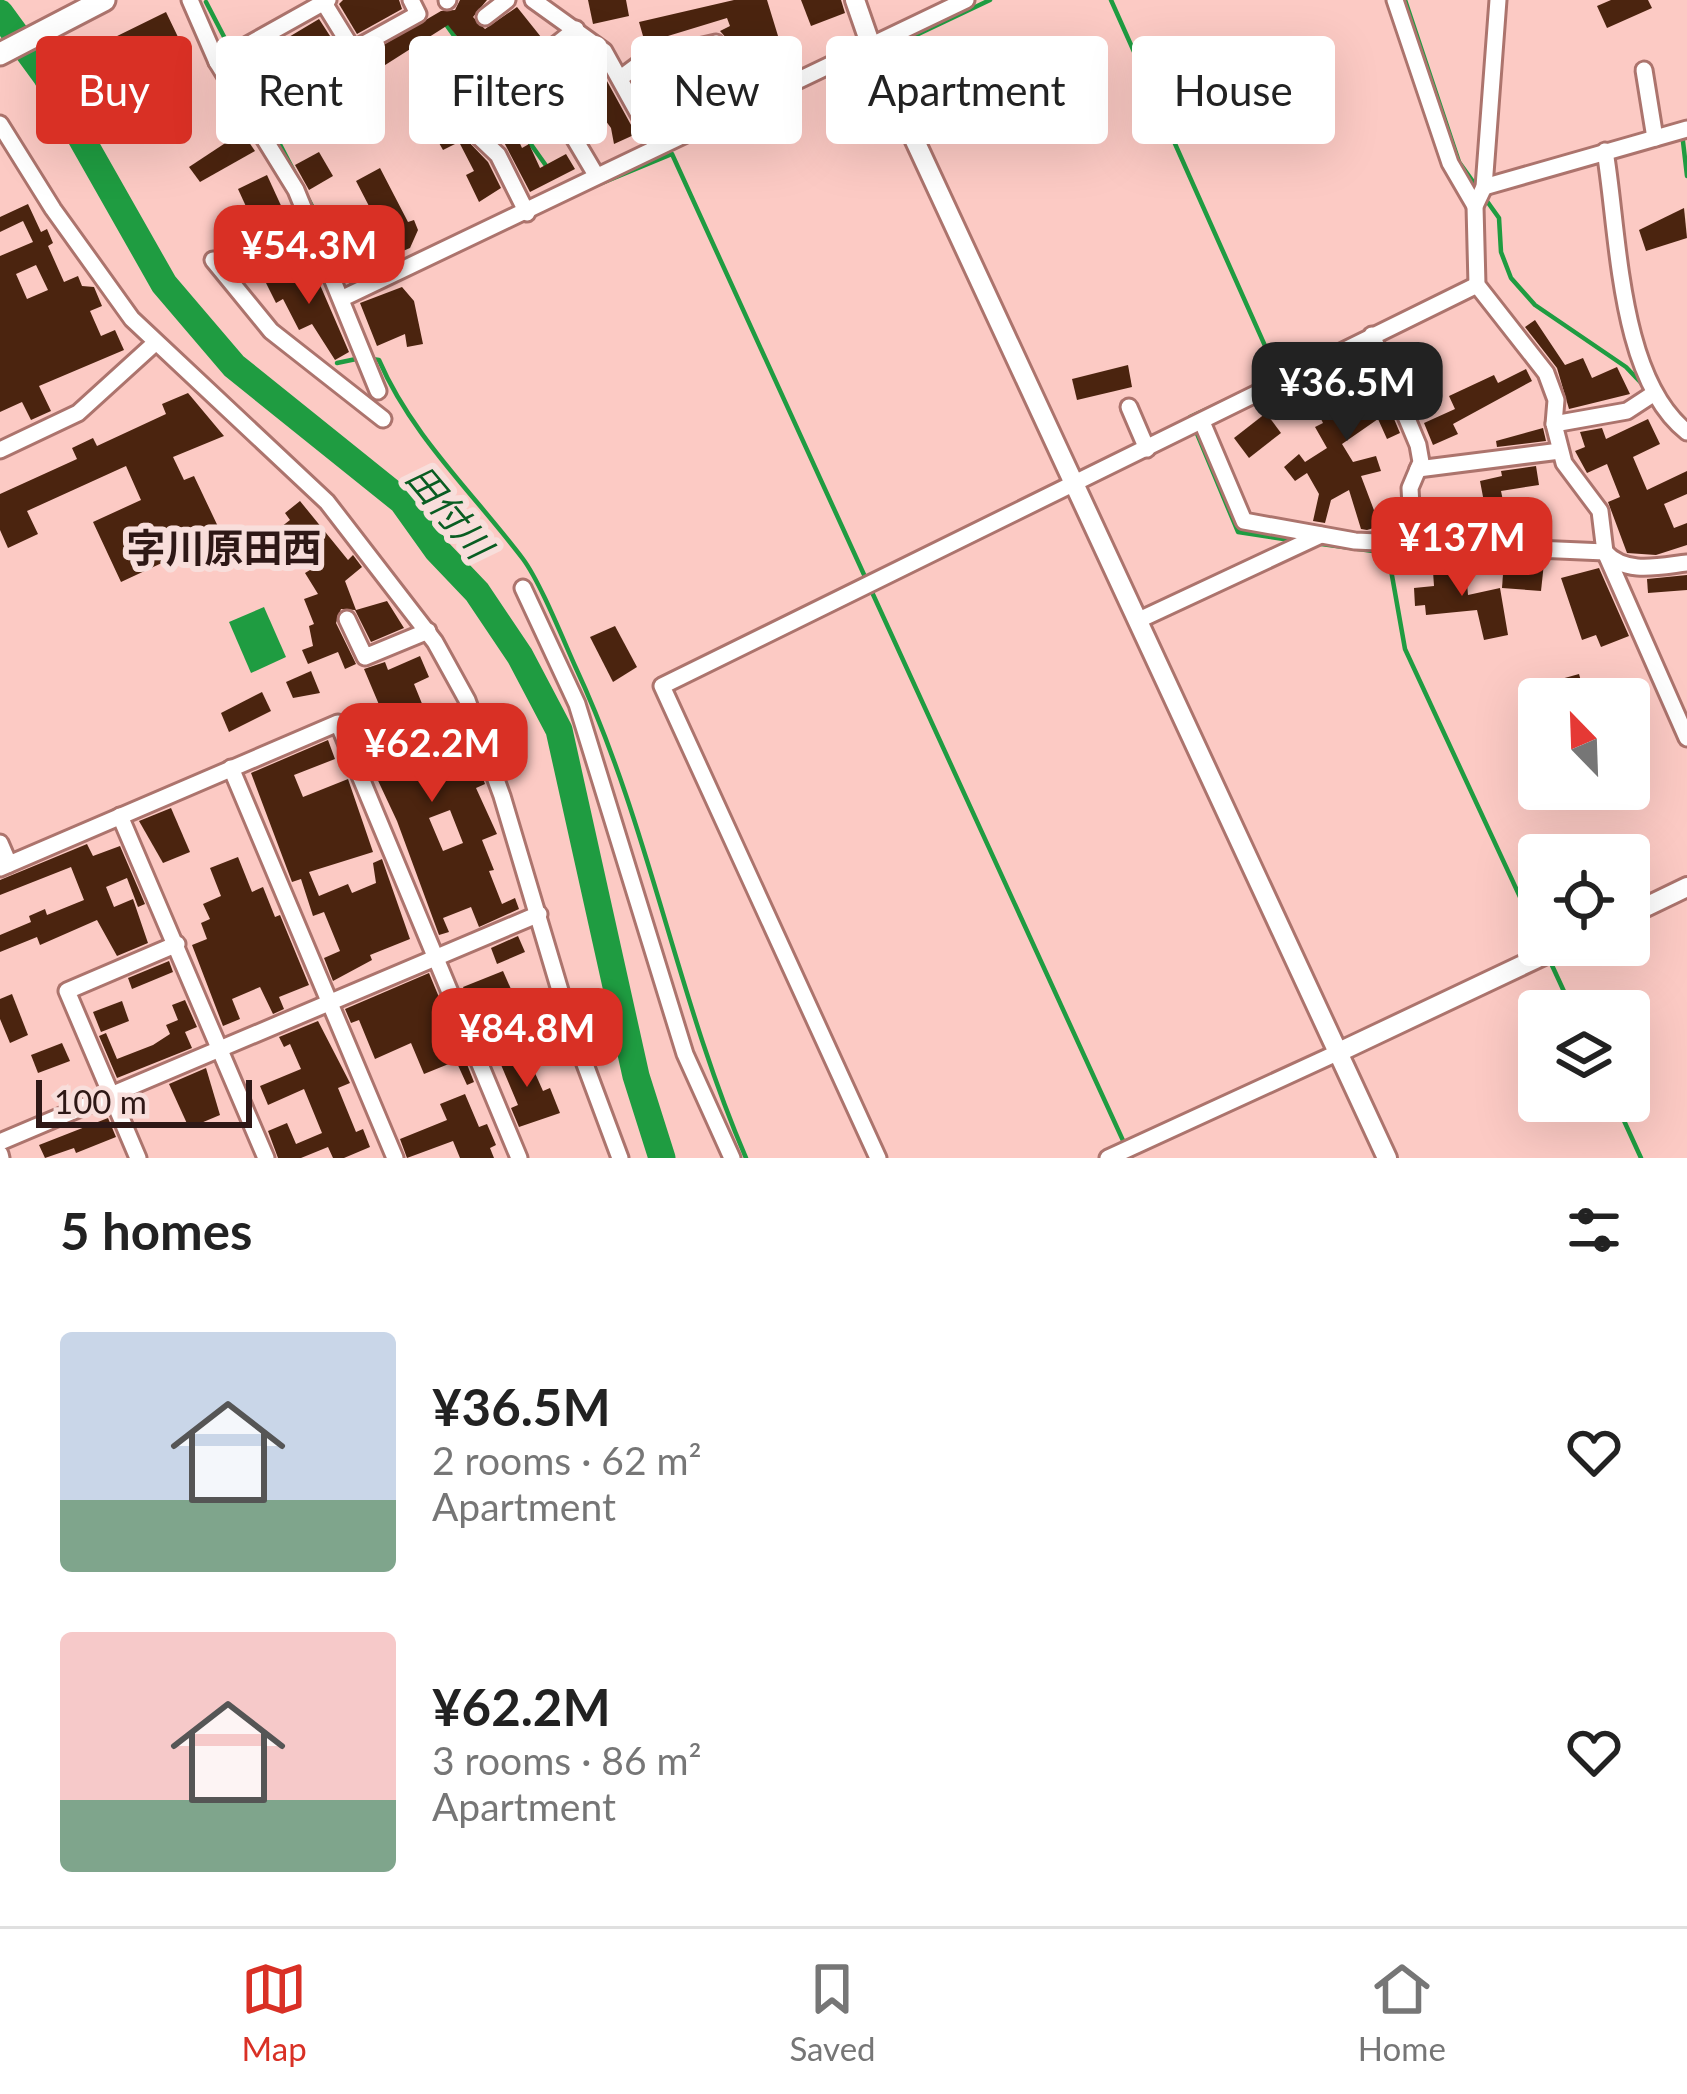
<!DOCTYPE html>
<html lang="en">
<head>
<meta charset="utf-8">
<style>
  :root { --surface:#fff; --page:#f2f2f2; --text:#222; --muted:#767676; --line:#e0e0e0; --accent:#d93025 }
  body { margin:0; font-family:Lato,"Noto Sans JP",sans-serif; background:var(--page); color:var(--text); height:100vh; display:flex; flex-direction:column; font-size:45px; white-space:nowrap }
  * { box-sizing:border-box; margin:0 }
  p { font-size:39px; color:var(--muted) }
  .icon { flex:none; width:66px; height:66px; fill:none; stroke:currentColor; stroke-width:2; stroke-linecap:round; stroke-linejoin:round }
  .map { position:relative; height:1158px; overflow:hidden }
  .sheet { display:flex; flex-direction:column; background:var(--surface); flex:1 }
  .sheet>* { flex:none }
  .guide { position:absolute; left:36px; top:36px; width:1617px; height:108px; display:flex; gap:24px }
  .needle { width:78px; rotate:337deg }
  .fabs { position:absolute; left:1518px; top:678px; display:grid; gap:24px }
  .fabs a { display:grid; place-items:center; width:132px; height:132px; border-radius:12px; background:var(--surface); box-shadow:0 12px 48px #0002; font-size:60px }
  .scale { position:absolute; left:36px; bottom:30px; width:216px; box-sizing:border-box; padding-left:12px; border:6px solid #2e1816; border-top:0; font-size:33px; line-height:42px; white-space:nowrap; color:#2e1816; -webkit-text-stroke:9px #f8dedb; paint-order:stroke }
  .price { position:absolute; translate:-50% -102px; padding:0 27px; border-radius:24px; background:var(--accent); color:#fff; font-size:39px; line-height:78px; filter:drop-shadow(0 3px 6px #0008) }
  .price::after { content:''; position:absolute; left:50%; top:72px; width:36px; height:27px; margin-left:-18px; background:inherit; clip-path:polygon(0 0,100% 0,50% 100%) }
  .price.active { background:#222; color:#fff }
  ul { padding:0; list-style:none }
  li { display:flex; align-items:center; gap:36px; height:300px; padding:0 60px }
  li span { display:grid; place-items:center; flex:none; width:336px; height:240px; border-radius:12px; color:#555 }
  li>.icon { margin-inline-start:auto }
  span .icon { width:144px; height:144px; fill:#fffc; stroke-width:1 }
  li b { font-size:51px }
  h2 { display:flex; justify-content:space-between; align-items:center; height:144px; padding:0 60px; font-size:51px }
  .tag { padding:0 42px; border-radius:12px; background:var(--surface); box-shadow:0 12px 48px #0002; font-size:42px; line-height:108px }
  .tag.active { background:var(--accent); color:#fff }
  .dock { display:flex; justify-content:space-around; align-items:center; height:168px; border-top:3px solid var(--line); background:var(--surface); font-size:33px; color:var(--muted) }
  .dock a { display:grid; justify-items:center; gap:6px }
  .dock .active { color:var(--accent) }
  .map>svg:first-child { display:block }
  .water { fill:#1f9c41 }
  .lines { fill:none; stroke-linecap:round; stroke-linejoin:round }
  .stream { stroke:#1f9c41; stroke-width:4.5 }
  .river { stroke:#1f9c41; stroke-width:27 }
  .building { fill:#4b240f; fill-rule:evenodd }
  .minor-casing { stroke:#ac746d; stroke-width:21 }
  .tertiary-casing { stroke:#ac746d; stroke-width:24 }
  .secondary-casing { stroke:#ac746d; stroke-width:27 }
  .minor { stroke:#fff; stroke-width:15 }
  .tertiary { stroke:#fff; stroke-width:18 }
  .secondary { stroke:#fff; stroke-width:21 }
  .labels { text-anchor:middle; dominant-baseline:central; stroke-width:12; stroke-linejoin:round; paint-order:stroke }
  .water-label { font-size:36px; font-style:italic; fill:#095d22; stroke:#f8dedb }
  .quarter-label { font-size:39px; font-weight:bold; fill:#2e1816; stroke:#f8dedb }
</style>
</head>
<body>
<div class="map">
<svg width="1687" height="1158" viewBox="0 0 1687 1158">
  <rect width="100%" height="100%" fill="#fccac4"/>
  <polygon class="water" points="264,607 286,657 251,673 229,622"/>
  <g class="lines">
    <g class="stream">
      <polyline points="1111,0 1278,375"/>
      <polyline points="1405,0 1459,162 1499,218 1501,252 1511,278 1535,305 1626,367 1645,387"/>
      <polyline points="206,2 354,287"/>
      <polyline points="445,23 547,167"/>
      <polyline points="893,46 990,0"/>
      <polyline points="1682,133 1687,176"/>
      <polyline points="585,190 672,154 866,579"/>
      <path d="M372,359L379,360C411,435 474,494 523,559C540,582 562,637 575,666C649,824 677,998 746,1158"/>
      <polyline points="337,363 361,358"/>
      <polyline points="1235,396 1190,417 1238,532 1297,541"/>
      <polyline points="1314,543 1388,553 1405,649 1539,938"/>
      <polyline points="871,590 1131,1158"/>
      <polyline points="1550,961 1573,1011"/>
      <polyline points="1615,1101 1641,1158"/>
    </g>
    <polyline class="river" points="0,13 46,76 164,284 234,366 402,501 437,550 477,592 520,656 559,730 636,1076 662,1158"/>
  </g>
  <g class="building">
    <polygon points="343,0 399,0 402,9 357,34 339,4"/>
    <polygon points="460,0 487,0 473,17 485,29 517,7 541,37 492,80 448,25 305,116 279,70 247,86 241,72 245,63 319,19 343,56 354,62 441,11 455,10"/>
    <polygon points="588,0 626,0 629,16 593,24"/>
    <polygon points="734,0 767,0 786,62 755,74 758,85 739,91 728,40 720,31 730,26 727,18 645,43 639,22"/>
    <polygon points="801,0 841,0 845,13 811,26"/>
    <polygon points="1611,0 1648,0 1652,8 1607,28 1597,6"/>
    <polygon points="166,12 178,37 155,49 162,62 159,79 171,103 136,120 124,96 135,91 134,76 109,40"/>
    <polygon points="575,45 603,78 602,72 636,134 614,144 611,128 582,89 551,112 534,90 505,111 522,148 529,144 540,168 566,154 575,169 530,192 484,104 502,102"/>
    <polygon points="707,57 717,100 659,118 638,80 651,70"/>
    <polygon points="467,117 464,137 488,162 501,188 479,202 466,175 474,171 459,142 443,150 434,134"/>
    <polygon points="242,132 255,151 200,182 189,167"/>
    <polygon points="319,152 333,176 309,190 295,165"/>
    <polygon points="380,168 408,222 414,220 418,230 410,248 377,262 352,238 334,246 325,227 370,208 356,181"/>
    <polygon points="267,175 289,223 260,237 238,189"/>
    <path d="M28,204L41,232L47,229L53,243L48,246L64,282L78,276L82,286L94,287L102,306L90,311L101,336L115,330L124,350L39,386L51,411L31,420L22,402L0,412V256L33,242L23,221L0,232V217ZM36,265L48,290L27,299L16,274Z"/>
    <polygon points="1684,208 1687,238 1646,251 1639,230"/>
    <polygon points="311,264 349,352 335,360 312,324 299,330 283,299 276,303 266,283"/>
    <polygon points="402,287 414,301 423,344 407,347 405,334 377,346 360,303"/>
    <polygon points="1535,320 1565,365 1583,358 1592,378 1617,367 1630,394 1569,409 1557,368 1525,327"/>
    <polygon points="1366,353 1400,433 1387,439 1378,419 1342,444 1353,462 1376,456 1381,471 1361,476 1380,526 1367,530 1361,529 1349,490 1331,500 1325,523 1313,521 1319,494 1307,473 1295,481 1284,467 1299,454 1305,462 1327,448 1315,427 1323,423 1314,405 1357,382 1347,362"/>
    <polygon points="1128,365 1132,387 1077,400 1072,379"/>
    <polygon points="1526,369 1532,381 1453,424 1458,434 1433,445 1424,423 1455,409 1449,396 1494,375 1498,383"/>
    <polygon points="188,393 224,436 173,457 184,480 194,476 222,535 121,582 93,522 141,500 126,466 27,511 38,534 8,548 0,530 0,494 77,459 72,448 93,438 97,446 166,414 162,404"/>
    <polygon points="1266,413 1281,433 1249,458 1234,438"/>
    <polygon points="1648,419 1660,444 1633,457 1647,490 1687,471 1687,494 1664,504 1674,528 1687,523 1687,545 1656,555 1627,553 1608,502 1620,497 1607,464 1587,473 1575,451 1585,447 1580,432 1602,428 1606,439"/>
    <polygon points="1543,428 1546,441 1497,447 1496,441"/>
    <polygon points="1536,466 1539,485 1501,491 1507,520 1424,532 1423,511 1484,502 1480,481 1502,476 1501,471"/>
    <polygon points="300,501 348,560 353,555 362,567 345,581 356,610 387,601 404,628 371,642 355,610 341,609 336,623 356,664 345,669 338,652 308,664 302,650 313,646 309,626 314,624 304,599 318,594 305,573 320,564 300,535 291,541 281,527 290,520 285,513"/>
    <polygon points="1432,557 1455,557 1457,584 1467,583 1468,595 1500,588 1508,635 1484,640 1477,610 1426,615 1425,605 1415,606 1414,588 1434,586"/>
    <polygon points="1504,560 1544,563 1541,591 1502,588"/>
    <polygon points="1599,568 1629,636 1601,647 1596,635 1582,640 1561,578"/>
    <polygon points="1687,575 1687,590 1648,593 1647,579"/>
    <polygon points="615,626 637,667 613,682 590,637"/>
    <path d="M420,656L429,677L414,684L425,711L377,730L387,754L434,735L443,756L429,761L437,782L466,770L461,759L474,754L485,784L476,788L497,834L482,840L494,870L489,871L502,904L515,898L519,909L479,927L471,907L443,918L449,932L439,935L397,821L350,721L380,707L364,669L385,662L388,670ZM450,810L463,843L443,851L429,818Z"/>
    <polygon points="311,671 320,693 293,698 286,682"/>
    <polygon points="1579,674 1585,695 1546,699 1543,684"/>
    <polygon points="262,692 271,711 229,732 221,713"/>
    <polygon points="328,740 335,759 294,775 303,797 348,779 373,852 309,872 319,896 348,884 352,893 376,883 373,863 382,859 410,939 370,955 372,960 333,981 324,958 340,951 324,912 313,916 301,879 292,882 251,773"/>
    <polygon points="171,808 190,852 163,863 139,821"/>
    <polygon points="87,844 93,856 120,846 145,904 138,907 127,878 106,887 114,907 133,899 148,943 117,956 97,920 40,945 37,937 0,952 0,935 31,922 29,916 45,909 47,915 84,900 71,867 0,895 0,880"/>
    <polygon points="238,857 252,892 263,887 275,917 280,915 309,985 279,997 284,1009 273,1014 260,987 232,999 240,1019 223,1026 192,945 207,939 201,923 210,919 203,904 221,896 210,868"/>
    <polygon points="518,936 525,952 497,964 491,948"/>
    <polygon points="169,961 173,972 132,989 128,978"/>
    <polygon points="503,971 514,996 529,989 535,1005 481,1028 463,987"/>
    <polygon points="429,973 448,1019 440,1022 449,1042 457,1039 474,1082 467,1085 456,1061 424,1074 411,1043 375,1059 359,1020 351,1023 345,1009"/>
    <polygon points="12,994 28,1035 10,1043 0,1019 0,999"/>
    <polygon points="185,1000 197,1027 185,1032 192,1048 117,1078 99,1036 106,1033 117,1059 153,1045 170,1034 166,1025 178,1020 172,1005"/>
    <polygon points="122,1001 129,1021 101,1032 93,1012"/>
    <polygon points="318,1021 350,1083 338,1088 356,1132 363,1129 370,1147 344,1158 333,1158 328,1147 301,1158 278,1158 268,1131 287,1123 296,1144 322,1133 304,1089 268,1105 260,1086 301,1069 290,1044 284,1047 279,1037"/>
    <polygon points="62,1043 70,1061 38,1073 31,1055"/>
    <polygon points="514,1046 523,1067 531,1064 543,1091 550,1088 560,1113 519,1127 511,1108 518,1105 496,1053"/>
    <polygon points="206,1068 220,1115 189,1128 169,1084"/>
    <polygon points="465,1094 479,1127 487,1124 496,1145 490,1148 494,1158 460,1158 453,1141 407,1158 400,1139 447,1120 440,1104"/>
    <polygon points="108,1118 116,1137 76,1153 74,1148 45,1158 39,1145"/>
  </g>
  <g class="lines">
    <g class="minor-casing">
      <g id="minor">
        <polyline points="190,0 217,62 296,190 378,391"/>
        <polyline points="533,0 604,51 656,145"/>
        <polyline points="1395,0 1450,163 1475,206"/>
        <polyline points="1498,0 1484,187 1475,206 1477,285 1546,373 1556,400 1554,424 1564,463 1600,511 1605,552 1687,738"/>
        <polyline points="447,1 448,0"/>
        <polyline points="324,3 353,50 418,14 411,0"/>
        <polyline points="485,17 507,0"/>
        <polyline points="217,62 328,0"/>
        <polyline points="1644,70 1655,138"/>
        <polyline points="622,77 646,59 716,43 731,108"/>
        <polyline points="495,93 576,29"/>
        <polyline points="564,121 596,175"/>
        <polyline points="0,124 53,209 132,319 327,502 435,642 467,700 502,796 570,1024 620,1158"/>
        <polyline points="475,133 498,155 527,213"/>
        <path d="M1605,151C1619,233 1618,378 1687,432"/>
        <polyline points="1484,187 1687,129"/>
        <polyline points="213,260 271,331 383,419"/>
        <polyline points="343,298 966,0"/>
        <polyline points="1372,335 1418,445 1421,462 1410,488 1413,542"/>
        <polyline points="1129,407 1147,449"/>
        <path d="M1202,422L1244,521L1355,541L1605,552C1625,575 1660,566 1687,563"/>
        <polyline points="1554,424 1627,411 1653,394"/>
        <polyline points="0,450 78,413 155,343"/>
        <polyline points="1418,469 1560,451"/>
        <polyline points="523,588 577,704 685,1054 732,1158"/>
        <polyline points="347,619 365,657 428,631"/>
        <polyline points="1139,620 1321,535"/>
        <polyline points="231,768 395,1158"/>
        <polyline points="120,816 266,1158"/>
        <polyline points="0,843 9,864"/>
        <polyline points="0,868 338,723 519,1158"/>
        <polyline points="473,1047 508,1032"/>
        <polyline points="0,1142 539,914"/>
        <polyline points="0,1154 1,1158"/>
        <polyline points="138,1158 67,991 177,944"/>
        <polyline points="878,1158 662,686 1477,285"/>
        <polyline points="1108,1158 1339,1052"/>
      </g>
    </g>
    <g class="tertiary-casing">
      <g id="tertiary">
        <polyline points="855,0 871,46 1387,1158"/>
        <polyline points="1629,915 1687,887"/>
        <polyline points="1339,1052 1565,945"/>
      </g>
    </g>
    <g class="secondary-casing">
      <polyline id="secondary" points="0,54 104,0"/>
    </g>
    <use href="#minor" class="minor"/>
    <use href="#tertiary" class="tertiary"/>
    <use href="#secondary" class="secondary"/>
  </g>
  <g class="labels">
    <g class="water-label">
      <text transform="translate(450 511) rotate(50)">田付川</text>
    </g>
    <g class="quarter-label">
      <text x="224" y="547">字川原田西</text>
    </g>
  </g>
</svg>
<div class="fabs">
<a><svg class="needle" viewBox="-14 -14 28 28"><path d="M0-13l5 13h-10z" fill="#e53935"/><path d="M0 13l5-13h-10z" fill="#767676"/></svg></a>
<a><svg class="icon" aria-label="locate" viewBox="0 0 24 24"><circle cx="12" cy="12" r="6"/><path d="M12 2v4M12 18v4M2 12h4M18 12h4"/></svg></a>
<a><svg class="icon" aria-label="layers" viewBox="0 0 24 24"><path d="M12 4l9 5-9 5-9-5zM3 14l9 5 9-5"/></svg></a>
</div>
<div class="scale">100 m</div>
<b class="price" style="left:309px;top:307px">¥54.3M</b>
<b class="price active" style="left:1347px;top:444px">¥36.5M</b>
<b class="price" style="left:1462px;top:599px">¥137M</b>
<b class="price" style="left:432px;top:805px">¥62.2M</b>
<b class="price" style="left:527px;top:1090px">¥84.8M</b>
<div class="guide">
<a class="tag active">Buy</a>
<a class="tag">Rent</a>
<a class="tag">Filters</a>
<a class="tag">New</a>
<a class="tag">Apartment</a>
<a class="tag">House</a>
</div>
</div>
<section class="sheet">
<h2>5 homes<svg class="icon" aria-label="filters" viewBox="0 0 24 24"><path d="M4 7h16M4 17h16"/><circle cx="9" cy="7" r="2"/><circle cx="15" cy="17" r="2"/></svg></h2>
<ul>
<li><span style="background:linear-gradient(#c9d6e8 70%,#7fa58c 0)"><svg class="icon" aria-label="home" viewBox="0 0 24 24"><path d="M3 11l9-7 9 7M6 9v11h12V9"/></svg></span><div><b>¥36.5M</b><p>2 rooms · 62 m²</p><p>Apartment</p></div><svg class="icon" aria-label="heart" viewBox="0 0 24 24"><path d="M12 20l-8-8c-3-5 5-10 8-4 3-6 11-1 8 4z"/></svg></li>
<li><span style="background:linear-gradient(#f6c9c9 70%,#7fa58c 0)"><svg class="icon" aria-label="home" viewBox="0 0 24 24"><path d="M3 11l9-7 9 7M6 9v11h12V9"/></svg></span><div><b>¥62.2M</b><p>3 rooms · 86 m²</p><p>Apartment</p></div><svg class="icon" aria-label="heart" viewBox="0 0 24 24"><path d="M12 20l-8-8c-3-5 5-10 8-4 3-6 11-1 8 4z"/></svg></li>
</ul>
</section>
<nav class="dock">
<a class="active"><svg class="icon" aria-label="map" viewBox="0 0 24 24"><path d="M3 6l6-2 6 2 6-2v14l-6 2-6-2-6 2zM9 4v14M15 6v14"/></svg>Map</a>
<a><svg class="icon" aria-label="saved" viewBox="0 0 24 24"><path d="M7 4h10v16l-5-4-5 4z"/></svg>Saved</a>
<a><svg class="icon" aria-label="home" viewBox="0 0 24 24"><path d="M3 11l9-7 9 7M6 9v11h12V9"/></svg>Home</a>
</nav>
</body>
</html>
